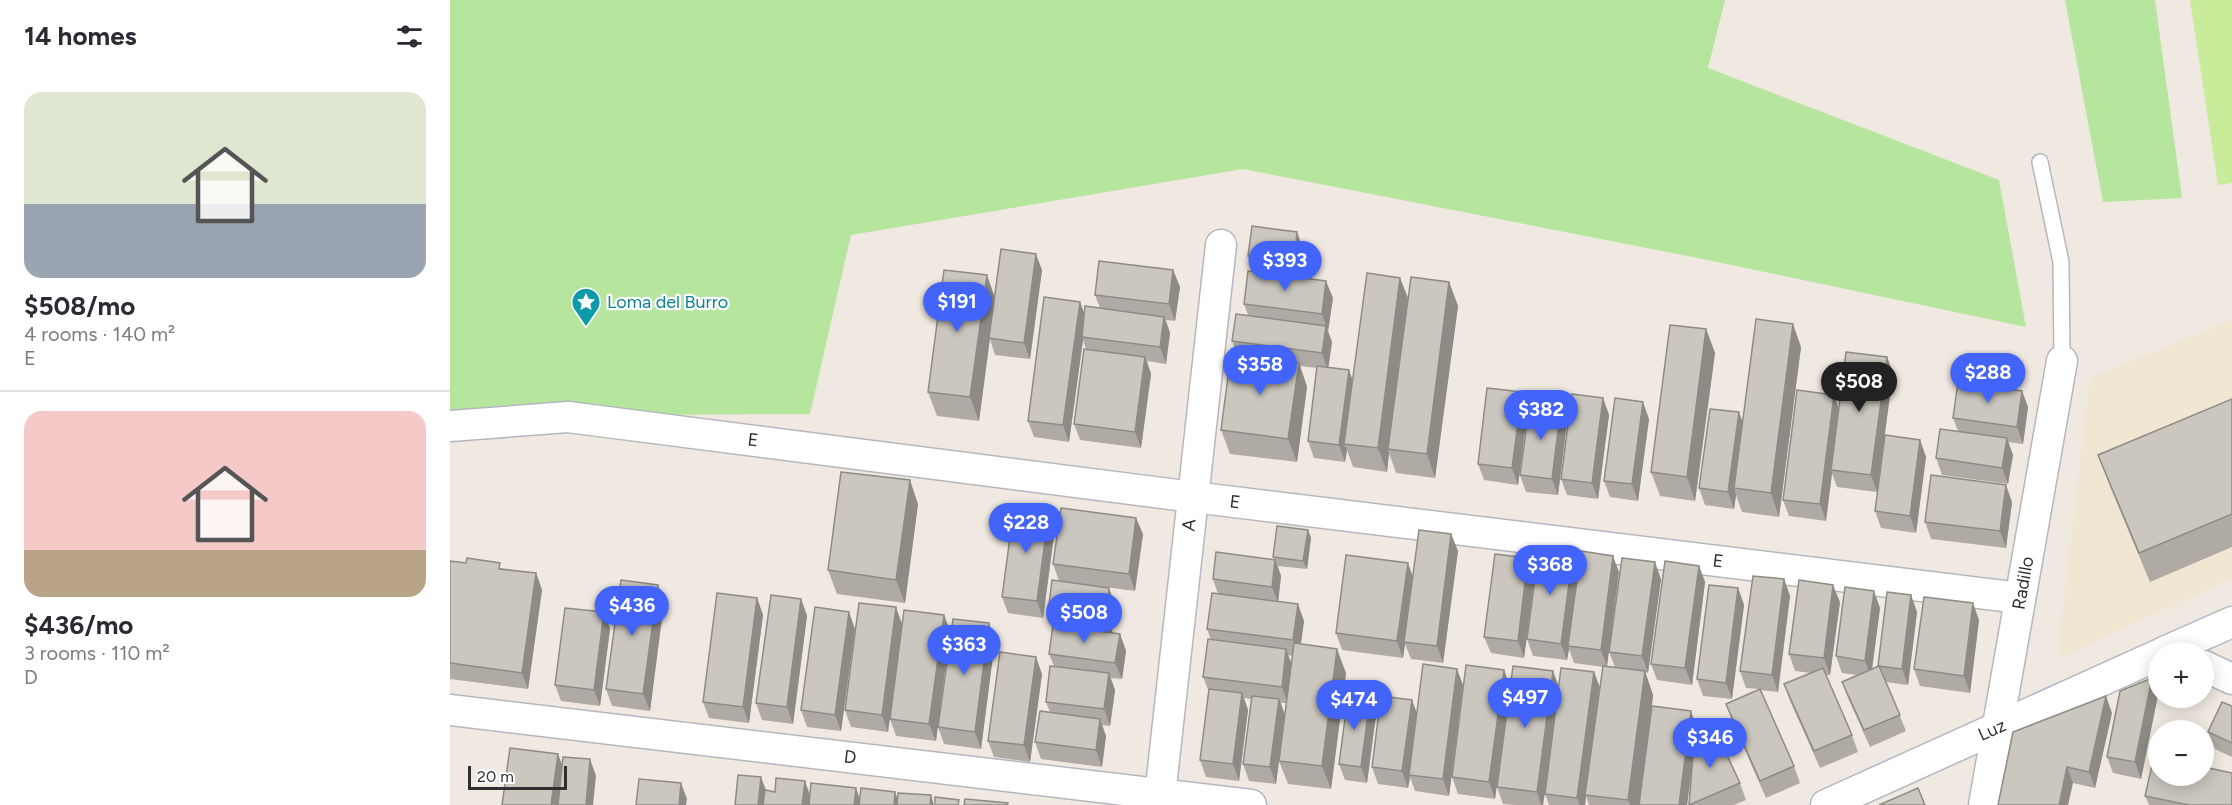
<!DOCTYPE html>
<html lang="en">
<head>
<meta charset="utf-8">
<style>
  :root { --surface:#fff; --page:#f2f2f3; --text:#2b2b33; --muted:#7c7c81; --line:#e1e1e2; --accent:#4264fb }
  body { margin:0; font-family:Figtree,sans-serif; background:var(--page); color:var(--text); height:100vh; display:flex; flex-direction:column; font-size:22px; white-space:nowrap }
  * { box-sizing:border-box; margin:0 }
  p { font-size:20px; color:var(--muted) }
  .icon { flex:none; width:33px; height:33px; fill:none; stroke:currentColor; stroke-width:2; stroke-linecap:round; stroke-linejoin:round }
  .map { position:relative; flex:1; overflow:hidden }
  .sheet { display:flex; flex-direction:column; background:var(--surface); width:450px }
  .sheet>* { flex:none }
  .buttons { position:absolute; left:1698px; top:642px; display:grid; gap:12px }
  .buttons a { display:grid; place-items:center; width:66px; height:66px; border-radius:50%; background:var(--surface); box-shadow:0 3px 15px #0003; font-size:30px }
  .scale { position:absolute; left:18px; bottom:15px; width:99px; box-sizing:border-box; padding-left:6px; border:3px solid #2e2e2e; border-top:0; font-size:16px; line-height:21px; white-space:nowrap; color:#2e2e2e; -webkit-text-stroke:4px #fff; paint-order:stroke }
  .price { position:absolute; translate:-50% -51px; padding:0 14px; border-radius:21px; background:var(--accent); color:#fff; font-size:20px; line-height:39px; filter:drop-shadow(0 2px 3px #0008) }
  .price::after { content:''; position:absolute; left:50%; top:36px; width:18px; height:14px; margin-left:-9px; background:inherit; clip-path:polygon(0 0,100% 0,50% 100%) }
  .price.selected { background:#222; color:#fff }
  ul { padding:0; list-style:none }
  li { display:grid; align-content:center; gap:12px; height:318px; padding:0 24px }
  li+li { border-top:2px solid var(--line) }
  li span { display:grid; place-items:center; height:186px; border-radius:18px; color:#555 }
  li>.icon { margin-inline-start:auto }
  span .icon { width:108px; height:108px; fill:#fffc; stroke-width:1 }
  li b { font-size:26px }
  h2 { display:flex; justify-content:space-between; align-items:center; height:72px; padding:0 24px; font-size:26px }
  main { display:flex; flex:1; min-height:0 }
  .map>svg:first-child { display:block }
  .education { fill:#f0e6d1 }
  .green { fill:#b6e59e }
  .pitch { fill:#c9ec9a }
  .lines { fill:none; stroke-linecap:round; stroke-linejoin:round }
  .lane-casing { stroke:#b4b7c1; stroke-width:18 }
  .street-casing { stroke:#b4b7c1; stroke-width:33 }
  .lane { stroke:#fff; stroke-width:15 }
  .street { stroke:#fff; stroke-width:30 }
  .wall { fill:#afaba4; fill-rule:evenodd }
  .shaded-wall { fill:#8e8b86 }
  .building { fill:#cbc7bf; stroke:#8e8b86; stroke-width:1.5 }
  .labels { text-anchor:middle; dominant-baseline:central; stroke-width:4.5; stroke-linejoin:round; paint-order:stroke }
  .culture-label { font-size:18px; fill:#0d838f; stroke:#fff; text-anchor:start }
  .street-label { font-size:18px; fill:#2e2e2e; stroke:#fff }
</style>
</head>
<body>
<main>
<section class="sheet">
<h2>14 homes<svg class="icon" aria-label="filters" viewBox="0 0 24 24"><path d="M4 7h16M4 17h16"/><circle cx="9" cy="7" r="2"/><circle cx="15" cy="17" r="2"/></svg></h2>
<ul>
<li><span style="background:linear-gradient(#dfe7d0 60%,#9aa5b1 0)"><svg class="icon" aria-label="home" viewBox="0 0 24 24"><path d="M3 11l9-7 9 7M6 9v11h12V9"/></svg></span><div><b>$508/mo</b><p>4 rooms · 140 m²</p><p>E</p></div></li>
<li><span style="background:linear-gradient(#f6c9c9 75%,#b9a48a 0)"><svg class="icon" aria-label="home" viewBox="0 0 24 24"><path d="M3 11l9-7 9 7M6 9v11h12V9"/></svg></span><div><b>$436/mo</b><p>3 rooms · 110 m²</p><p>D</p></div></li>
</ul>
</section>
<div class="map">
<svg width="1782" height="805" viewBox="0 0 1782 805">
  <rect width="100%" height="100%" fill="#efe9e1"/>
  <polygon class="education" points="1782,320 1782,578 1607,659 1640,378"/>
  <g class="green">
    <polygon points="0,0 1275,0 1258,68 1549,180 1576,327 1253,259 793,169 401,235 360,414 0,416"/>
    <polygon points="1615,0 1705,0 1732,198 1653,202"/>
  </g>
  <polygon class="pitch" points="1740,0 1782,0 1782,183 1768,185"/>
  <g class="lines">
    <g class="lane-casing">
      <polyline id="lane" points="1590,162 1611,262 1612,361"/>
    </g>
    <g class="street-casing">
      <g id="street">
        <polyline points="0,426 118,417 743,497 1570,598"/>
        <polyline points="1714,652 1782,622"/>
        <polyline points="1754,666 1782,679"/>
        <polyline points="0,710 801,805"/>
        <polyline points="709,805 771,245"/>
        <polyline points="1376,805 1708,655"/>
        <polyline points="1534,805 1612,361"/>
      </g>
    </g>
    <use href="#lane" class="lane"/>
    <use href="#street" class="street"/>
  </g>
  <g class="wall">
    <polygon points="847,232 853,249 850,278 883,298 878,331 882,342 878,368 899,370 902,381 950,278 958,298 999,282 1008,306 985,478 946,473 939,453 937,472 903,467 897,450 895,462 864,458 858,441 867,368 850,366 857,387 847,462 780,454 771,430 787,355 782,341 798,315 794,304 804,272 798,256"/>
    <polygon points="592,270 580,359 545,355 540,339 529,421 487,416 478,392 537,275 545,298"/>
    <polygon points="723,270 730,287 725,321 716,320 720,333 716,364 697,361 701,374 691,448 630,440 624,424 636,349 633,340 619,442 584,437 578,421 630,302 634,314 650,308 645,295"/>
    <polygon points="1256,329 1265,353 1245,501 1210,496 1201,472"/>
    <polygon points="1351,347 1329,517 1292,512 1286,495 1284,509 1255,505 1249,488 1289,412 1292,422"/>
    <polygon points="1437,357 1443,373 1427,492 1387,487 1382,473 1376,521 1339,516 1333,500 1389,409"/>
    <polygon points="1572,391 1578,407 1573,444 1558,442 1563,455 1558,484 1492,475 1486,458 1508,431 1503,418"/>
    <polygon points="1072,392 1078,409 1068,485 1034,480 1028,464"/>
    <polygon points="1153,398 1159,415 1148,499 1117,495 1111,479"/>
    <polygon points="1782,399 1782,547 1700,582 1659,484 1648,455"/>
    <polygon points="1199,419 1188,501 1160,497 1154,481"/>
    <polygon points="1117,423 1108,495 1076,492 1070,475"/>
    <polygon points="1470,440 1476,457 1466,533 1431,528 1425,511"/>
    <polygon points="1562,502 1556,548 1481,539 1475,522"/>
    <polygon points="468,504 455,603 387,594 378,570"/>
    <polygon points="599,511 605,528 593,618 558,613 552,597"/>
    <path d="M858,530L861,538L857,569L828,566L831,576L828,602L854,621L851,644L896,673L881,789L838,784L829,761L826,784L799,781L793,764L801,699L794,698L798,710L789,781L756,777L750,760L759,692L753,677L761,640L757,629L768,594L763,579L824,559L823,557ZM838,655L843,656L842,664ZM831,703H836L835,715Z"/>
    <polygon points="693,534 685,591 609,581 603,564"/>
    <polygon points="1001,534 1008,551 993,663 961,659 955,644 953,658 892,650 886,633 963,578"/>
    <polygon points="1123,553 1157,666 1165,667 1159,652 1211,579 1198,673 1195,672 1203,695 1202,706 1247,728 1246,741 1290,783 1296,800 1284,805 1239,805 1241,775 1237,805 1139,805 1136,796 1135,805 1099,805 1095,794 1093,805 1065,805 1053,804 1047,787 1109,687 1144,672 1150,688 1153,667 1124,663 1119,649 1117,660 1083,656 1077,639"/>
    <polygon points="1078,558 1085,575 1074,658 1041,653 1034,637"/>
    <polygon points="0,561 86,573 92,590 78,689 0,679"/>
    <polygon points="1249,566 1255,582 1242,685 1207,680 1201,664"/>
    <polygon points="1334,579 1340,596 1328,692 1310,690 1344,766 1350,783 1316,798 1282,721 1276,704 1309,689 1296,688 1290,671"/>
    <polygon points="208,585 214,602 200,711 162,706 156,689"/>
    <polygon points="1288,588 1294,605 1282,699 1253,696 1247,679"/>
    <polygon points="307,598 313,615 299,723 259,718 253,702"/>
    <polygon points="351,599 357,616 343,724 312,720 306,703"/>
    <polygon points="1390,602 1380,675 1376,675 1402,735 1408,752 1370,768 1340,701 1334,684 1361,673 1345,671 1339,654"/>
    <polygon points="665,604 662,633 670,634 676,651 672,679 660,678 665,690 660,726 652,725 656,736 652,767 591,759 585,742 600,712 596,702 604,666 599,654 603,625 598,613"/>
    <polygon points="1430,608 1422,669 1428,666 1467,612 1458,685 1436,682 1456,731 1420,747 1398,698 1392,682 1407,675 1392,673 1386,656"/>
    <polygon points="154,612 160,629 150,706 111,701 105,685"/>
    <polygon points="494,615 500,631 486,741 446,736 440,719"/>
    <polygon points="1529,620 1520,693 1470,686 1464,669"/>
    <polygon points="452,624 438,732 401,727 395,710"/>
    <polygon points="405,629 391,731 357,727 351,710"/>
    <polygon points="545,640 531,749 494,744 488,727"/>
    <polygon points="1054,670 1060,687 1045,799 1008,794 1002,777"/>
    <polygon points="592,674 580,762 544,757 538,741"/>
    <polygon points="1013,685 999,796 965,791 960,777 958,788 928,784 922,767 967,714"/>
    <polygon points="1708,695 1691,779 1663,773 1657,757"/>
    <polygon points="1782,706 1782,757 1765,749 1758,732"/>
    <polygon points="1662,713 1645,788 1623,783 1548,805"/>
    <polygon points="926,715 917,783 895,780 889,764"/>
    <polygon points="1695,796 1782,805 1699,805"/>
  </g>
  <g class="shaded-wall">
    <polygon points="847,232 853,249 850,278 844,262"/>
    <polygon points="586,254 592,270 580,359 574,343"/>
    <polygon points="723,270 730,287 725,321 719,304"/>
    <polygon points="537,275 545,299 529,421 520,397"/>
    <polygon points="950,278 959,301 938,449 939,453 937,472 928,448"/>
    <polygon points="876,281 883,298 878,331 872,314"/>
    <polygon points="999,282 1008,306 985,478 977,454"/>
    <polygon points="630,302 636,318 632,337 633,340 619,442 613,425"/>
    <polygon points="714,317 720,333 716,364 710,347"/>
    <polygon points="1343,324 1351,347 1329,517 1321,493"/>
    <polygon points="876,326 882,342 878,370 872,353"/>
    <polygon points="1256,329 1265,353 1245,501 1237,477"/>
    <polygon points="695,357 701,374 691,448 685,432"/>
    <polygon points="1437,357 1443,373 1427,492 1421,475"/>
    <polygon points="849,363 857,387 847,462 838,439"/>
    <polygon points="899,370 905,387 894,444 897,450 895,462 889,445"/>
    <polygon points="1572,391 1578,407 1573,444 1567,427"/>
    <polygon points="1072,392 1078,409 1068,485 1062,468"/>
    <polygon points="1384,395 1390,412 1381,470 1382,473 1376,521 1370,504"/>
    <polygon points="1153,398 1159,415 1148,499 1142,483"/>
    <polygon points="1193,402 1199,419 1188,501 1182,484"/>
    <polygon points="1111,406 1117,423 1108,495 1102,479"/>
    <polygon points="1289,412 1295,429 1284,488 1286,495 1284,509 1278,492"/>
    <polygon points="1557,438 1563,455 1558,484 1552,468"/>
    <polygon points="1470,440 1476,457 1466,533 1460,516"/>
    <polygon points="460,480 468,504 455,603 446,580"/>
    <polygon points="1556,485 1562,502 1556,548 1550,531"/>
    <polygon points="599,511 605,528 593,618 587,601"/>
    <polygon points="686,518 693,534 685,591 679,574"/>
    <polygon points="858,530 861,538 857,569 853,561"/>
    <polygon points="1001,534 1008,551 993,663 987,646"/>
    <polygon points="1123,553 1129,570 1118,646 1119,649 1117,660 1111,644"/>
    <polygon points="1163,556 1169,572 1157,667 1151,650"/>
    <polygon points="1078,558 1085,575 1074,658 1068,641"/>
    <polygon points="825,560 831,576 828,603 822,587"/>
    <polygon points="1205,562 1211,579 1198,673 1192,656"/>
    <polygon points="958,563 964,580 954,642 955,644 953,658 947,641"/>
    <polygon points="1249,566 1255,582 1242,685 1235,668"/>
    <polygon points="86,573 92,590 78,689 72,673"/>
    <polygon points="1334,579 1340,596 1328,692 1322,675"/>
    <polygon points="208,585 214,602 200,711 193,694"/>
    <polygon points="1383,585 1390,602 1380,675 1374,658"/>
    <polygon points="659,588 665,604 661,637 655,620"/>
    <polygon points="1288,588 1294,605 1282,699 1276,683"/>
    <polygon points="1424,591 1430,608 1421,677 1415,661"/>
    <polygon points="1461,595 1467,612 1458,685 1452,669"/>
    <polygon points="307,598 313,615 299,723 293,707"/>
    <polygon points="351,599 357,616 343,724 337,707"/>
    <polygon points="1523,603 1529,620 1520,693 1514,676"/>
    <polygon points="848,604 854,621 849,656 843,640"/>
    <polygon points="446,607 452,624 438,732 432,715"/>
    <polygon points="154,612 160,629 150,706 144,690"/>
    <polygon points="399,612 405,629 391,731 385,715"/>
    <polygon points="494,615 500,631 486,741 479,724"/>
    <polygon points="539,623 545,640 531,749 525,732"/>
    <polygon points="670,634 676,651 672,679 665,663"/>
    <polygon points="836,649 842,666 838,704 832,687"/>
    <polygon points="887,649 896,673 881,789 872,766"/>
    <polygon points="586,657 592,674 580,762 574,745"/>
    <polygon points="1007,669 1013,685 999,796 993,779"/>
    <polygon points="1054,670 1060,687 1045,799 1039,782"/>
    <polygon points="1103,671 1109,687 1093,805 1091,805 1087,792"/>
    <polygon points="1195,671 1203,695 1189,805 1180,805 1178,800"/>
    <polygon points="1144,672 1150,688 1135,805 1130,805 1127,798"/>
    <polygon points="659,673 665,690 660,726 654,709"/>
    <polygon points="1702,678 1708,695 1691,779 1685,762"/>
    <polygon points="792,693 798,710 789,781 783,764"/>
    <polygon points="1656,696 1662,713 1645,788 1639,772"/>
    <polygon points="829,699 835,716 826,784 820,767"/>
    <polygon points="920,699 926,715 917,783 911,767"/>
    <polygon points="962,700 968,716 959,775 960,777 958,788 952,771"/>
    <polygon points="1241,711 1247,728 1237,805 1229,805"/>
    <polygon points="650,719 656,736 652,767 646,750"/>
    <polygon points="108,754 114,770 110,805 101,805"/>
    <polygon points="140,759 146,776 143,805 136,805"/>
    <polygon points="1617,767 1623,783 1618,805 1609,805"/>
    <polygon points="311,777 317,793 316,805 308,805"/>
    <polygon points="355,781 361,798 360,805 352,805"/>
    <polygon points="231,783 237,799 236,805 229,805"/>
    <polygon points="406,788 412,805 404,805"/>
    <polygon points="445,792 450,805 444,805"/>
    <polygon points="481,795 484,805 480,805"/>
  </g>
  <g class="building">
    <polygon points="802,226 847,232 844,262 798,256"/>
    <polygon points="551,249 586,254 574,343 539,338"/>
    <polygon points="649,261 723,270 719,304 645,295"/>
    <polygon points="494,270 537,275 520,397 478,392"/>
    <polygon points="798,271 876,281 872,314 794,304"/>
    <polygon points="917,273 950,278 928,448 894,444"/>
    <polygon points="961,277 999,282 977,454 938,449"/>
    <polygon points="594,297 630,302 613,425 578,421"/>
    <polygon points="635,306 714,317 710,347 632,337"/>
    <polygon points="786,314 876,326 872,353 782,341"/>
    <polygon points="1306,319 1343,324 1321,493 1284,488"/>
    <polygon points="1220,325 1256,329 1237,477 1201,472"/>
    <polygon points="634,349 695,357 685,432 624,424"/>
    <polygon points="1396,352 1437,357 1421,475 1381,470"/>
    <polygon points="781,354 849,363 838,439 771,430"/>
    <polygon points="867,366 899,370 889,445 858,441"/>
    <polygon points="1508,382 1572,391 1567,427 1503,418"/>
    <polygon points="1037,388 1072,392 1062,468 1028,464"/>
    <polygon points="1347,390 1384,395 1370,504 1333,500"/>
    <polygon points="1122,394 1153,398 1142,483 1111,479"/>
    <polygon points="1165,398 1193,402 1182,484 1154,481"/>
    <polygon points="1782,399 1782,514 1689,553 1648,455"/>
    <polygon points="1080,402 1111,406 1102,479 1070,475"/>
    <polygon points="1260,409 1289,412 1278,492 1249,488"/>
    <polygon points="1490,429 1557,438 1552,468 1486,458"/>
    <polygon points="1435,435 1470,440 1460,516 1425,511"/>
    <polygon points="391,472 460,480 446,580 378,570"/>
    <polygon points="1481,475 1556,485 1550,531 1475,522"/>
    <polygon points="564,507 599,511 587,601 552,597"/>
    <polygon points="611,508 686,518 679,574 603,564"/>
    <polygon points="827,526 858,530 853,561 823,557"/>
    <polygon points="969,530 1001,534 987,646 954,642"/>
    <polygon points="1089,549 1123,553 1111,644 1077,639"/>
    <polygon points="1131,551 1163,556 1151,650 1118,646"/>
    <polygon points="766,552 825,560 822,587 763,579"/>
    <polygon points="1045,554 1078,558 1068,641 1034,637"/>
    <polygon points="896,555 958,563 947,641 886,633"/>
    <polygon points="17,558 50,563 49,569 86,573 72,673 0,663 0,561 16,563"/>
    <polygon points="1172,558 1205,562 1192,656 1159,652"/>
    <polygon points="1215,561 1249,566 1235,668 1201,664"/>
    <polygon points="1303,576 1334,579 1322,675 1290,671"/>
    <polygon points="171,580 208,585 193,694 156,689"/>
    <polygon points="602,580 659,588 655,620 598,613"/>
    <polygon points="1349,580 1383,585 1374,658 1339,654"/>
    <polygon points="1259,585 1288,588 1276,683 1247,679"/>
    <polygon points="1395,587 1424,591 1415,661 1386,656"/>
    <polygon points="1437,592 1461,595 1452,669 1428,666"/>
    <polygon points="267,593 307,598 293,707 253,702"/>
    <polygon points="762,593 848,604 843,640 757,629"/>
    <polygon points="321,595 351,599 337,707 306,703"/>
    <polygon points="1474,597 1523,603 1514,676 1464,669"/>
    <polygon points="409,603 446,607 432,715 395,710"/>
    <polygon points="365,607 399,612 385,715 351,710"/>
    <polygon points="115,608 154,612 144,690 105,685"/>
    <polygon points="454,610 494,615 479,724 440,719"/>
    <polygon points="503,619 539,623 525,732 488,727"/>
    <polygon points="603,625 670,634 665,663 599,654"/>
    <polygon points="758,639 836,649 832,687 753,677"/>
    <polygon points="844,643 887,649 872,766 829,761"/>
    <polygon points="550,652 586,657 574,745 538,741"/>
    <polygon points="973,664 1007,669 993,779 959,775"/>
    <polygon points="1016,665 1054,670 1039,782 1002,777"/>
    <polygon points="600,666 659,673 654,709 596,702"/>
    <polygon points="1063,666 1103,671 1087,792 1047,787"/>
    <polygon points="1153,666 1195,671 1178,800 1135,795"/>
    <polygon points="1429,666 1450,715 1414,730 1392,682"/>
    <polygon points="1111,668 1144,672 1127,798 1095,794"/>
    <polygon points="1373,668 1402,735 1364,751 1334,684"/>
    <polygon points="1702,678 1685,762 1657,757 1670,691"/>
    <polygon points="759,689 792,693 783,764 750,760"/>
    <polygon points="1310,689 1344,766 1310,781 1276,704"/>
    <polygon points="802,696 829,699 820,767 793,764"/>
    <polygon points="898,696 920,699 911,767 889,764"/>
    <polygon points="931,696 962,700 952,771 922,767"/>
    <polygon points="1656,696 1639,772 1617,767 1609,805 1548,805 1563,732"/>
    <polygon points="1772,702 1782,706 1782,743 1758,732"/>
    <polygon points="1202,706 1241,711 1229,805 1189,805"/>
    <polygon points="590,711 650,719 646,750 585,742"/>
    <polygon points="1266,732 1290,783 1239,805 1244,742"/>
    <polygon points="60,748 108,754 101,805 52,805"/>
    <polygon points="113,757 140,759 136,805 108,805"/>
    <polygon points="1704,757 1708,758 1708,776 1754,776 1754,767 1782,773 1782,805 1739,805 1695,796"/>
    <polygon points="288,775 311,777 308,805 285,805"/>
    <polygon points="326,778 355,781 352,805 313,805 315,790 325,792"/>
    <polygon points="189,779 231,783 229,805 186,805"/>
    <polygon points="361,783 406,788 404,805 359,805"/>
    <polygon points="411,788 445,792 444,805 409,805"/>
    <polygon points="1468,788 1475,805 1429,805"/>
    <polygon points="448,793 481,795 480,805 447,805"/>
    <polygon points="485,797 509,800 508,805 485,805"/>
    <polygon points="515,799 558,803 557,805 514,805"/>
  </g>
  <defs>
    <g id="sight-pin" transform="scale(1.5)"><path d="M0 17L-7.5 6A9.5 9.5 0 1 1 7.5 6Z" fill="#0f9aa8" stroke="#fff"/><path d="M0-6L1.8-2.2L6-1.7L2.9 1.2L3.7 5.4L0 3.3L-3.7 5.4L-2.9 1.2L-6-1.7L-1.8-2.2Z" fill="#fff"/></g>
  </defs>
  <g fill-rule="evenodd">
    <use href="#sight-pin" x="136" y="302"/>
  </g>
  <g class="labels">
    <g class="culture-label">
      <text x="157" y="302">Loma del Burro</text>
    </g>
    <g class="street-label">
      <text transform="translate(303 440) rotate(7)">E</text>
      <text transform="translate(785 502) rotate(7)">E</text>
      <text transform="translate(739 525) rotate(-84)">A</text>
      <text transform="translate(1268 561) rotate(7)">E</text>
      <text transform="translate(1573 583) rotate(-80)">Radillo</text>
      <text transform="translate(1542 730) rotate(-24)">Luz</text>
      <text transform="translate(400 757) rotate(7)">D</text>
    </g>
  </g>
</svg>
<div class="buttons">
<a>+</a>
<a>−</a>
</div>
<div class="scale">20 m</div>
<b class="price" style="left:835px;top:292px">$393</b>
<b class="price" style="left:507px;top:333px">$191</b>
<b class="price" style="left:810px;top:396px">$358</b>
<b class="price" style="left:1538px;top:404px">$288</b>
<b class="price selected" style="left:1409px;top:413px">$508</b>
<b class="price" style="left:1091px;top:441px">$382</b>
<b class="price" style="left:576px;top:554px">$228</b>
<b class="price" style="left:1100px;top:596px">$368</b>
<b class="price" style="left:182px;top:637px">$436</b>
<b class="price" style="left:634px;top:644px">$508</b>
<b class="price" style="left:514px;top:676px">$363</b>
<b class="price" style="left:1075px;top:729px">$497</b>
<b class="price" style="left:904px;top:731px">$474</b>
<b class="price" style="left:1260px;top:769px">$346</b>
</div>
</main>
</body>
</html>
